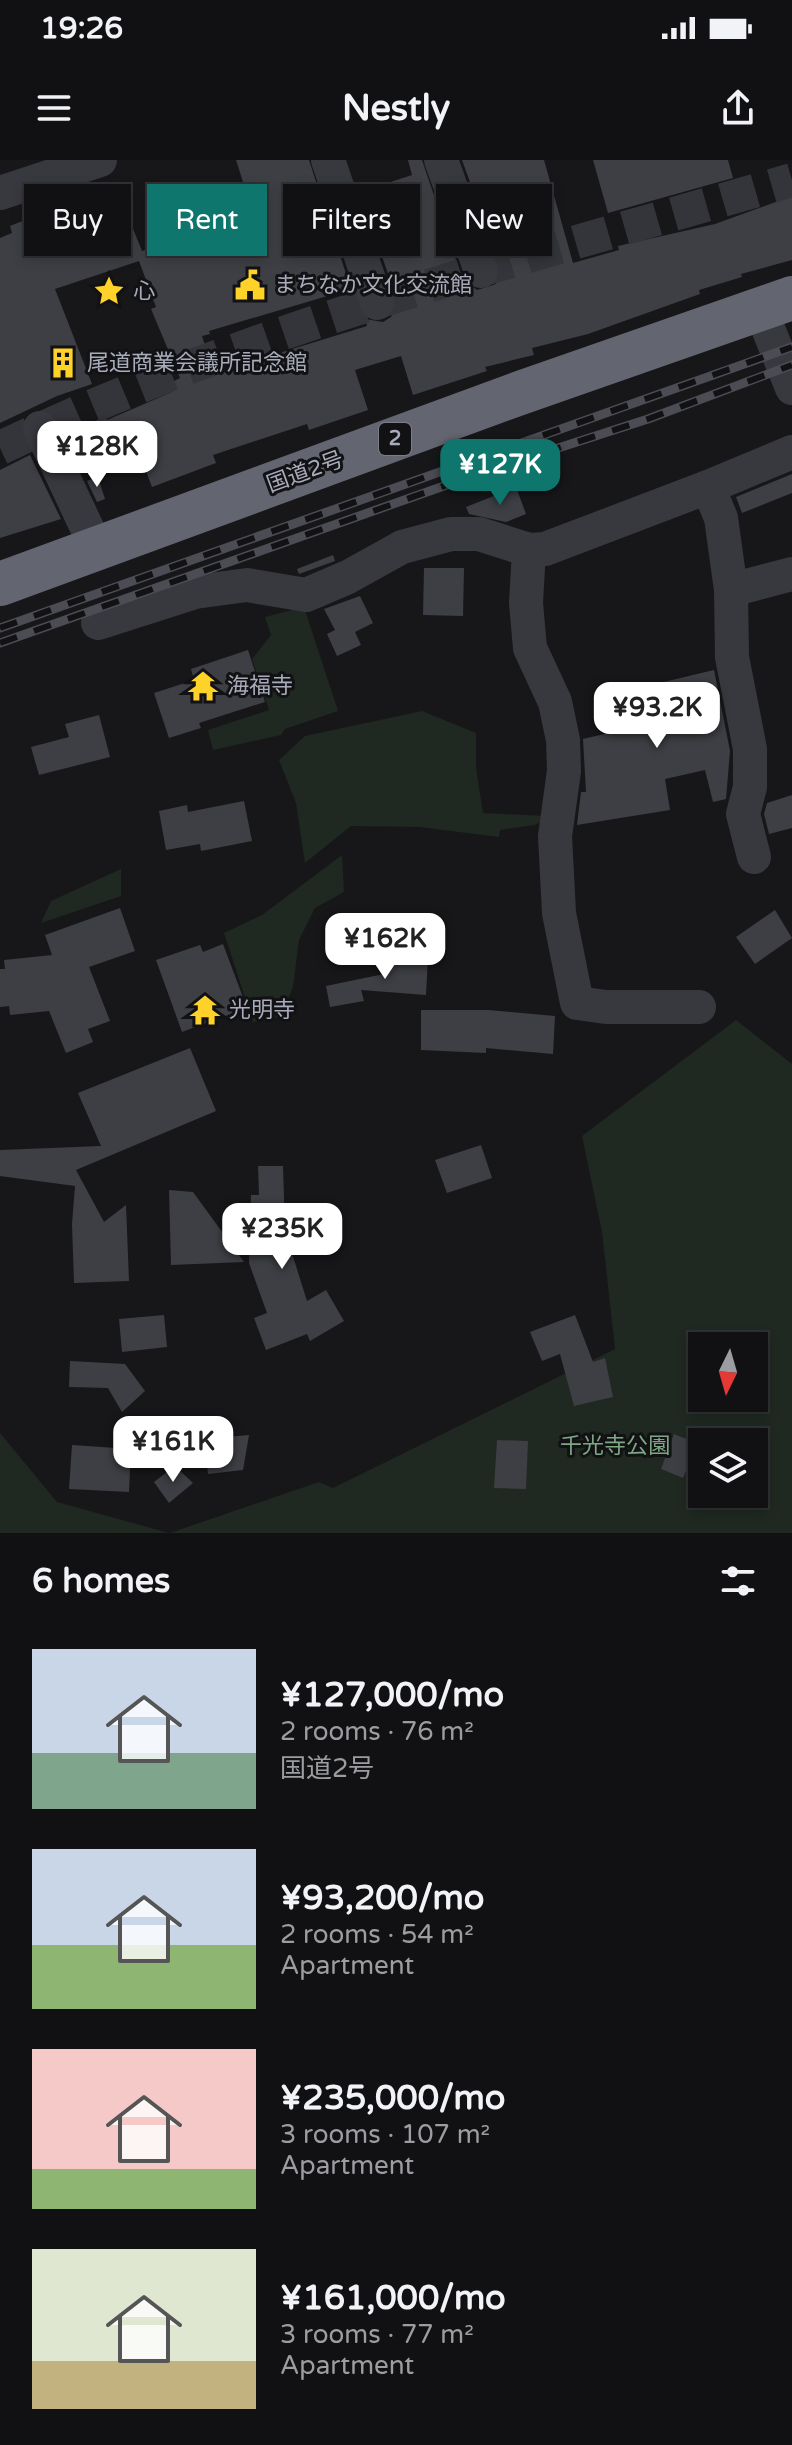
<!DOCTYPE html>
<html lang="en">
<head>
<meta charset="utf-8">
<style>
  :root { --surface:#111114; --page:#1a1a1d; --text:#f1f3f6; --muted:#9c9da0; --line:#303134; --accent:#0f766e }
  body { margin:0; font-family:"Varela Round","Noto Sans JP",sans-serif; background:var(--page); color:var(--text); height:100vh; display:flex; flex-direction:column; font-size:30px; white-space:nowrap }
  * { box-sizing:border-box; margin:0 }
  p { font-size:26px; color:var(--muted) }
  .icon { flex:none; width:44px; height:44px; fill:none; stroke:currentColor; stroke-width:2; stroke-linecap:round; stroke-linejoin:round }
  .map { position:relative; height:1373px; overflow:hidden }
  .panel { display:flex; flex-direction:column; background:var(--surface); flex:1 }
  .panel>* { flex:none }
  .hud { position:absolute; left:24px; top:24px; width:744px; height:72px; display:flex; gap:16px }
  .needle { width:52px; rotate:185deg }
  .controls { position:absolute; left:688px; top:1172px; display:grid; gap:16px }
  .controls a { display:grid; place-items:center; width:80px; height:80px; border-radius:0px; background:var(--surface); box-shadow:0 4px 12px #0003,0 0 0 2px var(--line); font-size:40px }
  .price { position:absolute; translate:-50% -68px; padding:0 18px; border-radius:16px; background:#fff; color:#222; font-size:26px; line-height:52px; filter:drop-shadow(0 2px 4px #0008) }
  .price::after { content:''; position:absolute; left:50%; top:48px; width:24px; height:18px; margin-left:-12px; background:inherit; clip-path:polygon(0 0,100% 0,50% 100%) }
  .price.current { background:var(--accent); color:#fff }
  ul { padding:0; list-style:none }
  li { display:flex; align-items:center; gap:24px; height:200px; padding:0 32px }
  li span { display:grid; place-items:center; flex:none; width:224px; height:160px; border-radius:0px; color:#555 }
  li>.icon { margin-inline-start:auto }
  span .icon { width:96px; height:96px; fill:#fffc; stroke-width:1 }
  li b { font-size:34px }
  h2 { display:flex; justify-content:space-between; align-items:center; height:96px; padding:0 32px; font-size:34px }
  .pill { padding:0 28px; border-radius:0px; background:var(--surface); box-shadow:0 4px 12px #0003,0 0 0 2px var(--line); font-size:28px; line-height:72px }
  .pill.current { background:var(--accent); color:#fff }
  .status { display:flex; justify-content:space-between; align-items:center; height:56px; padding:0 40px; background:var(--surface); direction:ltr }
  .status svg { height:22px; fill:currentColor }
  header { display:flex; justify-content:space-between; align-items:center; height:104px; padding:0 32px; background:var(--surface); font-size:36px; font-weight:800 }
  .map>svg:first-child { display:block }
  .green { fill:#1f2821; fill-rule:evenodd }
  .building { fill:#3e3f44 }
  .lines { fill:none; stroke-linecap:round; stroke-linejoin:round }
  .minor-tunnel { stroke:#34353a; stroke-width:34; stroke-dasharray:34 17; stroke-linecap:butt }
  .minor { stroke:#38383f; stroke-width:34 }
  .highway { stroke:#636570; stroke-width:44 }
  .rail-casing { stroke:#4b4c54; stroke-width:9 }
  .rail { stroke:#121215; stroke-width:6; stroke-dasharray:18; stroke-linecap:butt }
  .labels { text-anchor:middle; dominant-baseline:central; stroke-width:6; stroke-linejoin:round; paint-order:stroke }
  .shield { fill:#121215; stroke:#7b7d88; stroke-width:2 }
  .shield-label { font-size:20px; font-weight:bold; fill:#a8abba }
  .poi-label { font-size:22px; fill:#a8abba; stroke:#121215; text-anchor:start }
  .street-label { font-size:22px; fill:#a8abba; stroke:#121215 }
  .park-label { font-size:22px; fill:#7ea785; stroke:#121215 }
</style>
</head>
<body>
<div class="status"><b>19:26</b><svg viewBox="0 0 49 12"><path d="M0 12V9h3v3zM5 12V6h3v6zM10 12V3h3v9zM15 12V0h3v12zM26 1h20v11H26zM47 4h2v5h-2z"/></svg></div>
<header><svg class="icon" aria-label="menu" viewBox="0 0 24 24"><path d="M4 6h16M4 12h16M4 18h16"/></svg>Nestly<svg class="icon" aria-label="share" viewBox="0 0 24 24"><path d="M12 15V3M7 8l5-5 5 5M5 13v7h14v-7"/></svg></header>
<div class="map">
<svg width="792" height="1373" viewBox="0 0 792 1373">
  <rect width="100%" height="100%" fill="#17171a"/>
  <g class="green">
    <polygon points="304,447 338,551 285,569 281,575 213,590 208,570 269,550 252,499 271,475 265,457"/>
    <polygon points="422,551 476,573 476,608 483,653 549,656 535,665 500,670 499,677 419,667 351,666 305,703 296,643 279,600 305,576"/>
    <polygon points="342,695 344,732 315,748 299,780 293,827 281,856 253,862 224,773 262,755"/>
    <polygon points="121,709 121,736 41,763 51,741"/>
    <path d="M736,860L792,904V1373H170L319,1322L333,1328L615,1189L602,1072L582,976ZM702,1186H754V1238H702ZM702,1282H754V1334H702Z"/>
    <polygon points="0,1273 57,1342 169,1373 0,1373"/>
  </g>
  <g class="building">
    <polygon points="236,0 309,0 351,129 209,171 210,174 202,176 214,213 367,166 365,159 383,162 391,157 396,148 396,137 360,32 412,15 408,0 422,0 462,118 477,130 496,124 500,105 462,0 544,0 573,103 619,90 618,86 715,64 792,36 792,100 741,114 742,117 699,130 700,134 588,174 532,188 534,195 485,207 487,211 413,235 401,196 355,210 368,250 309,270 307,264 213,295 216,303 152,327 140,295 95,314 77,271 105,256 107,260 172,232 174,221 180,218 151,149 156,147 139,101 55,129 92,224 57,236 0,263 0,78 12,73 10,66 115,24 142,91 253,53"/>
    <polygon points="593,0 728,0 733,18 608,53"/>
    <polygon points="30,295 61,359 0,378 0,310"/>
    <polygon points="792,314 792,333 742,353 736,337"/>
    <polygon points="98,317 105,339 97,342 87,321"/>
    <polygon points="516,327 526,354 506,362 469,354 466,347"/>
    <polygon points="333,395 335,401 299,414 297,409"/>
    <polygon points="424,408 464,408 463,456 423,455"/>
    <polygon points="360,436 373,463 355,472 361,485 337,496 327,474 335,470 324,449"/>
    <polygon points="248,490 265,542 199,563 201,568 169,578 154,533 194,520 191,509"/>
    <polygon points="714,510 730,591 726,639 713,642 705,610 665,619 670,650 577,665 581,632 586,632 583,579 634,567 626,531"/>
    <polygon points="99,555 110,597 39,615 31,587 69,577 65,564"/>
    <polygon points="792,635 792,668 769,674 764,654 767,643"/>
    <polygon points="244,641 252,681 201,691 200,684 166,690 159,651 187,645 188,652"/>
    <polygon points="120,748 135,791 89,807 110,861 88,869 93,882 66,893 49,851 10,855 9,846 0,847 0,809 5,809 4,800 52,795 45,775"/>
    <polygon points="775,750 792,778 755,804 736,777"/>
    <polygon points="223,784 247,848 182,872 156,800 200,785 203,792"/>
    <polygon points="386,795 428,798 426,835 361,830 364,841 330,847 326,826 384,814"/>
    <polygon points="421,850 488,850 555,856 553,894 486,888 486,893 421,890"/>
    <polygon points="190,888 216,951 76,1010 104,1062 126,1045 129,1121 74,1123 72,1064 75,1026 0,1016 0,990 101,986 78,933"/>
    <polygon points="481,985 492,1018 447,1033 435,1000"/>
    <polygon points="258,1006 283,1006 285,1071 307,1141 326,1130 344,1161 310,1181 307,1174 266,1190 254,1158 267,1153 249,1103 251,1035 259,1035"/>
    <polygon points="169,1030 193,1032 244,1102 171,1105"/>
    <polygon points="164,1155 167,1187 122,1192 119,1159"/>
    <polygon points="575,1155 593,1202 605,1198 613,1237 574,1246 560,1194 542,1201 530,1172"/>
    <polygon points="70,1201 125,1204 145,1231 122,1252 108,1228 69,1227"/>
    <polygon points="674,1274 697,1283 683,1318 661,1309"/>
    <polygon points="249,1275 243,1310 208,1314 204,1279"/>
    <polygon points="497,1280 528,1281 526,1329 494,1328"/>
    <polygon points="72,1285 131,1289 129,1332 69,1329"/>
    <polygon points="175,1306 193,1323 169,1343 154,1322"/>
  </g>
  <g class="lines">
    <path class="minor-tunnel" d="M0,288C252,167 525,98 792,20"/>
    <g class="minor">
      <polyline points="328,0 377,143"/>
      <polyline points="441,0 481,111"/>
      <polyline points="0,33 100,0"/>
      <polyline points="761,151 792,228"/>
      <polyline points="40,268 96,387"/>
      <polyline points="708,327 792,292"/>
      <polyline points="529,390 526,443 530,488 555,542 563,580 564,611 555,676 559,753 577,843 606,847 699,847"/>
      <polyline points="731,430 792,414"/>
      <polyline points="98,463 195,432 247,425 306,435 348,417 402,387 451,374 479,374 529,390 545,389 708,327 721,358 731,430 732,497 750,589 750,627 743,654 754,697"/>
    </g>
    <polyline class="highway" points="0,424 520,233 792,138"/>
    <g class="rail-casing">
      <g id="rail">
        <polyline points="0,468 792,187"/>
        <polyline points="0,483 475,315 648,259 792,205"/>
      </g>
    </g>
    <use href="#rail" class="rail"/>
  </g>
  <defs>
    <g id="civic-bare" transform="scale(2.4)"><path d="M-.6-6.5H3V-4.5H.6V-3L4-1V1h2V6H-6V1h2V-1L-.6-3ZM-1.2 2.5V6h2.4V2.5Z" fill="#ffd22a" stroke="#121215" stroke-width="2.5" paint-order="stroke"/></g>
    <g id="sight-bare" transform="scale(2.4)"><path d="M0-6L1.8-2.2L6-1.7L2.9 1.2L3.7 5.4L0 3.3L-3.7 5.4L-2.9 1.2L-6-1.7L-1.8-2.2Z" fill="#ffd22a" stroke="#121215" stroke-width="2.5" paint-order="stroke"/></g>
    <g id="building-bare" transform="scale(2.4)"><path d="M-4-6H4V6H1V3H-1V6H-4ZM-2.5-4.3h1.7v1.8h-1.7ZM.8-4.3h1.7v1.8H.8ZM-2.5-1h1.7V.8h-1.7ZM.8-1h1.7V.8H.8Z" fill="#ffd22a" stroke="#121215" stroke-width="2.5" paint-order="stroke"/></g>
    <g id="temple-bare" transform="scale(2.4)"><path d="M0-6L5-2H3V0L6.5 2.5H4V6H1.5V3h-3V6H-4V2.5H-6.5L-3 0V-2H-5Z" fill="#ffd22a" stroke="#121215" stroke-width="2.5" paint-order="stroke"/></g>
  </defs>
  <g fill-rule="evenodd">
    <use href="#civic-bare" x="250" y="125"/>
    <use href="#sight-bare" x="109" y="131"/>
    <use href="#building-bare" x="63" y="203"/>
    <use href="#temple-bare" x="203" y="526"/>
    <use href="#temple-bare" x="205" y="850"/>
  </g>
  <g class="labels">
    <rect class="shield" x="379" y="263" width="32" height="32" rx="6"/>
    <g class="shield-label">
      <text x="395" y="279">2</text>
    </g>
    <g class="poi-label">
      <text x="274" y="125">まちなか文化交流館</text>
      <text x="133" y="131">心</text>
      <text x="87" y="203">尾道商業会議所記念館</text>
      <text x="227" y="526">海福寺</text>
      <text x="229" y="850">光明寺</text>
    </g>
    <g class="street-label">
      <text transform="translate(305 312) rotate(-20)">国道2号</text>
    </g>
    <g class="park-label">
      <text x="615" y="1286">千光寺公園</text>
    </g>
  </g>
</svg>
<div class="controls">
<a><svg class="needle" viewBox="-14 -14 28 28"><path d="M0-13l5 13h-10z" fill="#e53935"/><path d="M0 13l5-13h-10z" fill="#9c9da0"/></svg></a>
<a><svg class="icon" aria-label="layers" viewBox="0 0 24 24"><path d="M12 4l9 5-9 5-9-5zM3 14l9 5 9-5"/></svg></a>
</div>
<b class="price" style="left:97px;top:329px">¥128K</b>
<b class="price current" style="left:500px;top:347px">¥127K</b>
<b class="price" style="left:657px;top:590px">¥93.2K</b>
<b class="price" style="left:385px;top:821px">¥162K</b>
<b class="price" style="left:282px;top:1111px">¥235K</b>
<b class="price" style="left:173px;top:1324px">¥161K</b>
<div class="hud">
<a class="pill">Buy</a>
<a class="pill current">Rent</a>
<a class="pill">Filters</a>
<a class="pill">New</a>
</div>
</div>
<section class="panel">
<h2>6 homes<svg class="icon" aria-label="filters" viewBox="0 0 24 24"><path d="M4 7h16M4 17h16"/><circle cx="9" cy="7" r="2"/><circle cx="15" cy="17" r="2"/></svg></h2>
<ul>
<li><span style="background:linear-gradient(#c9d6e8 65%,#7fa58c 0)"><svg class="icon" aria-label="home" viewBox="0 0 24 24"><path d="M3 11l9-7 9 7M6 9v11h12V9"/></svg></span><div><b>¥127,000/mo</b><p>2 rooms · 76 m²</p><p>国道2号</p></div></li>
<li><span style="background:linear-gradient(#c9d6e8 60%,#8fb573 0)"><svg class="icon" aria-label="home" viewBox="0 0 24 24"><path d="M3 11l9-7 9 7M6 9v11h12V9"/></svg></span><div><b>¥93,200/mo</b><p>2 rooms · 54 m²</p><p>Apartment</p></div></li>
<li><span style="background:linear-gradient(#f6c9c9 75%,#8fb573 0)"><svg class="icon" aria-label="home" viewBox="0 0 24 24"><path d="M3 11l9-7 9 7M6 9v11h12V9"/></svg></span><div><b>¥235,000/mo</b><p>3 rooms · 107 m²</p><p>Apartment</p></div></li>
<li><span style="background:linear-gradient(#dfe7d0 70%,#c2b280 0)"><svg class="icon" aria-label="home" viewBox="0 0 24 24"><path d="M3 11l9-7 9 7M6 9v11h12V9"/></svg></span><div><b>¥161,000/mo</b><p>3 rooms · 77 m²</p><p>Apartment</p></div></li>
</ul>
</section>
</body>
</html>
